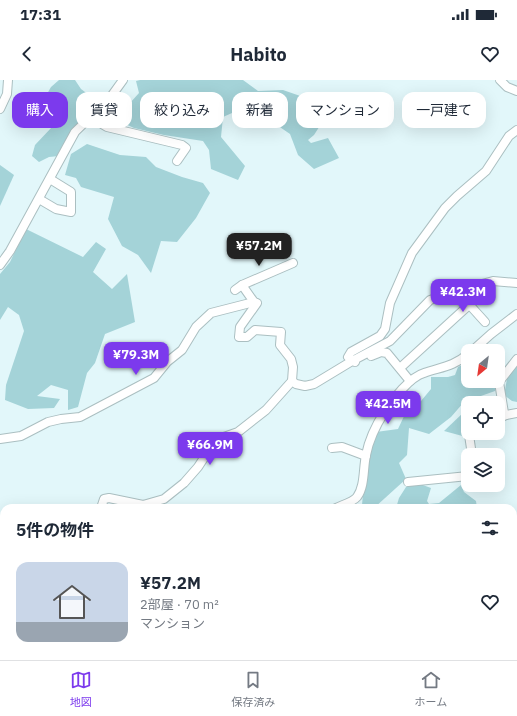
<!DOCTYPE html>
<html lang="ja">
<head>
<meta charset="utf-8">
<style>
  :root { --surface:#fff; --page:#f6f6f7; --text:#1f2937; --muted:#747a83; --line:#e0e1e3; --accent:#7c3aed }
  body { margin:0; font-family:"IBM Plex Sans","Noto Sans JP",sans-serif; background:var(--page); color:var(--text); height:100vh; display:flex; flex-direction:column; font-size:15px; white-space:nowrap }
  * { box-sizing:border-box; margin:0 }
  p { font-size:13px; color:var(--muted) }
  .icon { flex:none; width:22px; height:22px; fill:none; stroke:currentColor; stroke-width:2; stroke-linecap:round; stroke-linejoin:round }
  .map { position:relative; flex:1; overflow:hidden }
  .details { position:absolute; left:0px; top:424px; width:517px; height:156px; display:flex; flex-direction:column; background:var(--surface); border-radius:12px 12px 0 0; box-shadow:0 4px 16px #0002 }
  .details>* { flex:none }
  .hud { position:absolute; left:12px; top:12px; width:493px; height:36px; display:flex; gap:8px }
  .needle { width:26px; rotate:209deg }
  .buttons { position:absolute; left:461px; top:264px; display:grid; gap:8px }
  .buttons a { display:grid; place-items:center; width:44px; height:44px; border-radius:8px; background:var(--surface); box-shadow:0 4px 16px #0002; font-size:20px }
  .price { position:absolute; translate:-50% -34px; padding:0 9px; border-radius:8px; background:var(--accent); color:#fff; font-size:13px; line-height:26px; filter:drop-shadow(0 1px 2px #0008) }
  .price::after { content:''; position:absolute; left:50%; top:24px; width:12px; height:9px; margin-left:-6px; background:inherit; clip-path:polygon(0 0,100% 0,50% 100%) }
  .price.active { background:#222; color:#fff }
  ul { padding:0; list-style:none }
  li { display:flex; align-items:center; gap:12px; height:100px; padding:0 16px }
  li span { display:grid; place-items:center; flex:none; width:112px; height:80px; border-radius:12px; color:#555 }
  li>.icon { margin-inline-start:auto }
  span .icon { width:48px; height:48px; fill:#fffc; stroke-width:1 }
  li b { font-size:17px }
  h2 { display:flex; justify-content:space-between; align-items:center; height:48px; padding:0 16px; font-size:17px }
  .tag { padding:0 14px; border-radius:12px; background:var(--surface); box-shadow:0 4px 16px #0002; font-size:14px; line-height:36px }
  .tag.active { background:var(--accent); color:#fff }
  .status { display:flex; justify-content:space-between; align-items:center; height:28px; padding:0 20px; background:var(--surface); direction:ltr }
  .status svg { height:11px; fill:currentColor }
  header { display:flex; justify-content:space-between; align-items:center; height:52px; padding:0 16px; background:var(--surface); font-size:18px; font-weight:700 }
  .dock { display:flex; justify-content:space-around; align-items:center; height:56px; border-top:1px solid var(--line); background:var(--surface); font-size:11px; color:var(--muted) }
  .dock a { display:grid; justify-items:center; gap:2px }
  .dock .active { color:var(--accent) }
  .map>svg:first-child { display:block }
  .green { fill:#a4d3d8 }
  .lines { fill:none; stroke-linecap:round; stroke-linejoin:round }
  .minor-casing { stroke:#abbfc1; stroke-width:10 }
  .path { stroke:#96a7a9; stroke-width:1.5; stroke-dasharray:1 3; stroke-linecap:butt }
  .minor { stroke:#fff; stroke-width:8 }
</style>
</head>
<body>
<div class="status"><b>17:31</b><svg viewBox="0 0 49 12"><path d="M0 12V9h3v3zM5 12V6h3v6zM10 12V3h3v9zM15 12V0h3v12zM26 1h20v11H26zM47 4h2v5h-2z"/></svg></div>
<header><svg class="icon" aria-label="back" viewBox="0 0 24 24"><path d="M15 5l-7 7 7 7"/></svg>Habito<svg class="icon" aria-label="heart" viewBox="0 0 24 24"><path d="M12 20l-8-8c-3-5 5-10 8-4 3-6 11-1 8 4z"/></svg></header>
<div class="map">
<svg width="517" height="580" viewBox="0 0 517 580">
  <rect width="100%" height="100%" fill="#e2f7fa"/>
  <g class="green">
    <polygon points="59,0 75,0 81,9 97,21 91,31 78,42 77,47 59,76 49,77 39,82 32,76 35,65 52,47 56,31 39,28 51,7"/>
    <polygon points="140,0 243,0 258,11 283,10 306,18 322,29 323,41 314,55 308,60 311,63 328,58 339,78 314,89 298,75 290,54 274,43 269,31 241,29 223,37 221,57 245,86 238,100 211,89 209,70 203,61 164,55 134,48 106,35 102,32 115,25 130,23 139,13 136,1"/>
    <polygon points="87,64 120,75 146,77 156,87 182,97 203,103 210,113 196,138 177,162 161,161 151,193 138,175 122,166 108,139 114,117 81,107 76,98 65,95 71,74"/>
    <polygon points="0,85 14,95 0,126"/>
    <polygon points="26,149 83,177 96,162 106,169 93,192 112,209 127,194 135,242 105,254 95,283 87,293 78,327 68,330 68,310 51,305 37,316 60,319 54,328 28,329 5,320 6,305 24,251 19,235 8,227 0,240 0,194 10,182"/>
    <polygon points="517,280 517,322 512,321 504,315 507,299"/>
    <polygon points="468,282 468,301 498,301 498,286 500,286 505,292 497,304 495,311 464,322 451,337 429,354 409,348 407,375 399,383 406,399 374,428 368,428 362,425 365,392 376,352 398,349 406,332 421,321 431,309 431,297 448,297 455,295 458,287"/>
    <polygon points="468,331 468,353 466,357 444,351 464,332"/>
    <polygon points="420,404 431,408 427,421 429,424 439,423 461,405 464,412 476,421 477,428 396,428 399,418 406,407"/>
  </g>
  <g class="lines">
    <g class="minor-casing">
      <g id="minor">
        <polyline points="500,0 507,7 517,11"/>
        <polyline points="0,29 7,14 8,0"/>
        <polyline points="92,35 97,41 107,47 182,65 186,68 177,81"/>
        <polyline points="39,119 56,129 71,132 71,112 50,99"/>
        <polyline points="0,185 10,171 75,52 110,18 123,0"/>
        <polyline points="242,205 254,222 257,223 240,247 239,257 247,257 255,250 281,252 280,265 291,279 293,287 292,301 296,304 305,306 314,304 352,281 390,261 430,220 457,211 493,201 517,203"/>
        <polyline points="235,210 242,205 293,183"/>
        <polyline points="457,211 485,242"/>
        <polyline points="472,271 491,254 517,234"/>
        <polyline points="371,276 381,272 387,273 410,301"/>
        <polyline points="517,279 499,302 504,333 506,335 517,333"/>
        <polyline points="355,282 348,277 351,272 380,256 385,249 390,223 412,173 445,128 457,116 486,91 509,56 517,50"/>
        <polyline points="400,288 469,225"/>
        <polyline points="498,339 506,335"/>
        <polyline points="0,359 21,356 48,342 61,339 80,337 154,298 167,282 182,270 196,247 211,233 254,222"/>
        <polyline points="332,368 342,367 366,376"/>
        <polyline points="472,375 469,355 472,353"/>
        <polyline points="408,402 468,396"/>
        <polyline points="101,428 104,419 109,418 143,425 164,419 184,403 198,387 213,364 221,358 238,352 266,330 292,301"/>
        <path d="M336,428C342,425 353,422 357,417C365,406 363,389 366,375C369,359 376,345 385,331C393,319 410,297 424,293C441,287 453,287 468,274"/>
        <polyline points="513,505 517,505"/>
        <polyline points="0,534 4,536"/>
        <polyline points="0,563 4,563"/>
        <polyline points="196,576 198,580"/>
        <polyline points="265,576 267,580"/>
        <polyline points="417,576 423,579 427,576"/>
        <polyline points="443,576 448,580"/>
        <polyline points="108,580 109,576"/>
        <polyline points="273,580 276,576"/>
      </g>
    </g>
    <g class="path">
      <polyline points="513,531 517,538"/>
      <polyline points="513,552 517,538"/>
      <polyline points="513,563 517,566"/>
      <polyline points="369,576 373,580"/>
      <polyline points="477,576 480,580"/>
      <polyline points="301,580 308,576 314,578 314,580 325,576"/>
      <polyline points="396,580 402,576"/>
      <polyline points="491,580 497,576"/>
    </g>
    <use href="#minor" class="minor"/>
  </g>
</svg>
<div class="buttons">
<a><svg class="needle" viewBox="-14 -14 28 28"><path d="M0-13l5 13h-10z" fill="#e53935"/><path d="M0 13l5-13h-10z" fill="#747a83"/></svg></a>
<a><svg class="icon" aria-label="locate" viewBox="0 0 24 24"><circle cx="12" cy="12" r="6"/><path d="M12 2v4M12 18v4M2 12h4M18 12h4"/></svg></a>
<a><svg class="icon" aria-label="layers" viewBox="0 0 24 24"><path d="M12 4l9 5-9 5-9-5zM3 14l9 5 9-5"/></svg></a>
</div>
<b class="price active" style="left:259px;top:187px">¥57.2M</b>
<b class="price" style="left:463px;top:233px">¥42.3M</b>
<b class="price" style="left:136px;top:296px">¥79.3M</b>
<b class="price" style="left:388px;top:345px">¥42.5M</b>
<b class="price" style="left:210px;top:386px">¥66.9M</b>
<div class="hud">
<a class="tag active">購入</a>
<a class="tag">賃貸</a>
<a class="tag">絞り込み</a>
<a class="tag">新着</a>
<a class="tag">マンション</a>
<a class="tag">一戸建て</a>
</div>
<section class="details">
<h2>5件の物件<svg class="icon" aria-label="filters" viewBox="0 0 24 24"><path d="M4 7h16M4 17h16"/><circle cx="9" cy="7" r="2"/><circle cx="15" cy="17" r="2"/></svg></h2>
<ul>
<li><span style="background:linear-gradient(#c9d6e8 75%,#9aa5b1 0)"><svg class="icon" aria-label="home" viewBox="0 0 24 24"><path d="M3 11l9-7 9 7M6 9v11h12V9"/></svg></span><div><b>¥57.2M</b><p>2部屋 · 70 m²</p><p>マンション</p></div><svg class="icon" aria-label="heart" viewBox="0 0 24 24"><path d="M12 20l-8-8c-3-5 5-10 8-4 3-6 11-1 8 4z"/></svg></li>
</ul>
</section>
</div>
<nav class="dock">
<a class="active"><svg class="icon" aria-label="map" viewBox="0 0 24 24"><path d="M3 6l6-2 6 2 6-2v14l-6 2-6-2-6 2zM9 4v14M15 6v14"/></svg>地図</a>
<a><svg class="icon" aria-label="saved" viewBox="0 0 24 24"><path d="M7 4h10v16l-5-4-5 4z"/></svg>保存済み</a>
<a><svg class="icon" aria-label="home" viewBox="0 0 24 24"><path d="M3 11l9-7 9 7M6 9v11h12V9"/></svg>ホーム</a>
</nav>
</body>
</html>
